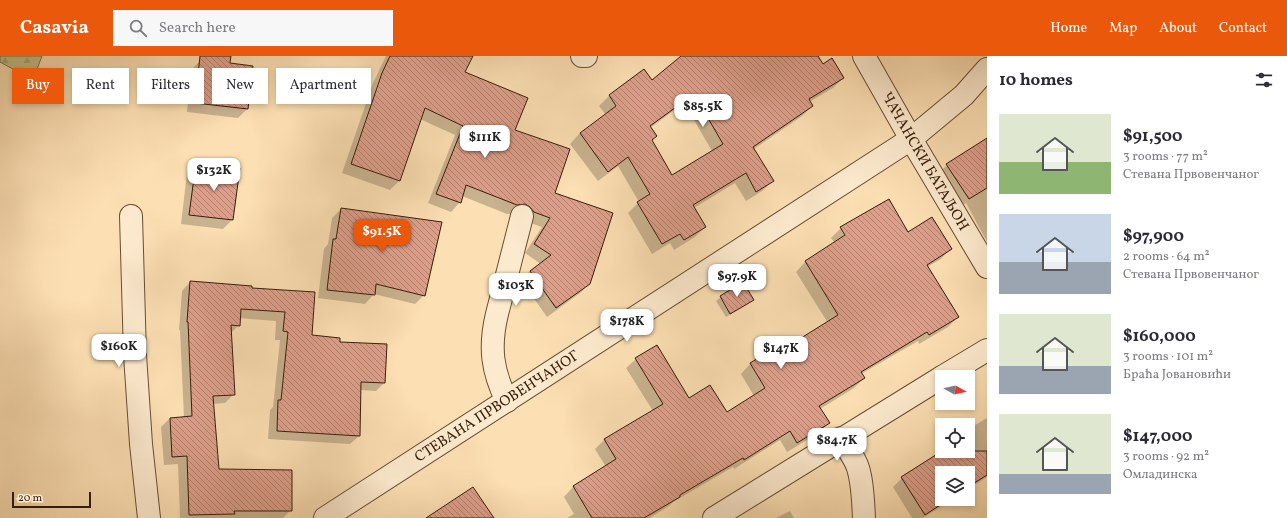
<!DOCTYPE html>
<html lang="en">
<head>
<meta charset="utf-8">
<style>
  :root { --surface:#fff; --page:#f7f7f7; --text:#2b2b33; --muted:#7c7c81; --accent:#ea580c }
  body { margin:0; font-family:Vollkorn,serif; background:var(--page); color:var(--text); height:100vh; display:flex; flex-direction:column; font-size:15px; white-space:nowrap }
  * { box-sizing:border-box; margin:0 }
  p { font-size:13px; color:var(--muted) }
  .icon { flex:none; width:22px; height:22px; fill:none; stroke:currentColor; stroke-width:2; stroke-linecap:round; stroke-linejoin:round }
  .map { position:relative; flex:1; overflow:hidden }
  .sheet { display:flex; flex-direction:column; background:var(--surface); width:300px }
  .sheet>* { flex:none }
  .top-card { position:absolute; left:12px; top:12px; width:380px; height:36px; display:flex; gap:8px }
  .needle { width:26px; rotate:98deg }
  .fabs { position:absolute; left:935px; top:314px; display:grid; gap:8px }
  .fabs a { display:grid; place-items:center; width:40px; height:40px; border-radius:0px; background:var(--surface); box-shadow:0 2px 6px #0003; font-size:20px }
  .scale { position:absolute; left:12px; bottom:10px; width:79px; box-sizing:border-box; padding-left:4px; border:2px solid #371d0a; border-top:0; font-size:11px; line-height:14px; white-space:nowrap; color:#371d0a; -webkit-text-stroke:3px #fdeace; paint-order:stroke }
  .price { position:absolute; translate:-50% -34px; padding:0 9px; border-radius:8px; background:#fff; color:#222; font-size:13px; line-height:26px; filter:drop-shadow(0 1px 2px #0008) }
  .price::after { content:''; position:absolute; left:50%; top:24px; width:12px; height:9px; margin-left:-6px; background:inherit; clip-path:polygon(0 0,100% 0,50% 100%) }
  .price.selected { background:var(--accent); color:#fff }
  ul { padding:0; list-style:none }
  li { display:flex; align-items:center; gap:12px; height:100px; padding:0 12px }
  li span { display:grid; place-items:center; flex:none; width:112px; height:80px; border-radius:0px; color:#555 }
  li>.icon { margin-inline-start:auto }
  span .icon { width:48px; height:48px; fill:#fffc; stroke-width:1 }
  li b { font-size:17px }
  h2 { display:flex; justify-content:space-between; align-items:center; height:48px; padding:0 12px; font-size:17px }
  .chip { padding:0 14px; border-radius:0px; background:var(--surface); box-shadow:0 2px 6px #0003; font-size:14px; line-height:36px }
  .chip.selected { background:var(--accent); color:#fff }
  header { display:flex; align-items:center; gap:24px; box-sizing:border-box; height:56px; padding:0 20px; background:var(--accent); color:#fff }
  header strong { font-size:19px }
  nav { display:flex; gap:22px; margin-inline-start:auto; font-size:14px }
  .search { width:280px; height:36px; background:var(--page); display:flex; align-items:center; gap:10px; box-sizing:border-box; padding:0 14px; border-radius:0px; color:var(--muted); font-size:15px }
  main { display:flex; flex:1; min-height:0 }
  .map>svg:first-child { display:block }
  .forest { fill:url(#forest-firs); stroke:#7e6e49 }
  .shadow { fill:#0003; fill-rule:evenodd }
  .building { fill:url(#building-back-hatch); stroke:#371d0a; fill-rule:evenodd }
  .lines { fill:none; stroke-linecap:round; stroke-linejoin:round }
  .street-casing { stroke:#684e34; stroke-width:24 }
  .street { stroke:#fdeace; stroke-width:22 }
  .labels { text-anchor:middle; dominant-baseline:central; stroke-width:3; stroke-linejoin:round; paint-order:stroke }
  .street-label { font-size:15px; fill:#371d0a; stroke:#fdeace }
</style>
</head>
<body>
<header>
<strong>Casavia</strong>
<div class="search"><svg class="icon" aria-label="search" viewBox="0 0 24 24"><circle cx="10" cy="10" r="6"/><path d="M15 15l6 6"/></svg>Search here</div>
<nav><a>Home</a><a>Map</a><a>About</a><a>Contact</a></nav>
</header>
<main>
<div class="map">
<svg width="987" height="462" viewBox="0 0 987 462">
  <defs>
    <pattern id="forest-firs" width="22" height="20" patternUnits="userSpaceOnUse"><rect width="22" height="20" fill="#c5c088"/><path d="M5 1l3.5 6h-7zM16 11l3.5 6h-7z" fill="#aaa574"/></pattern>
    <pattern id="building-back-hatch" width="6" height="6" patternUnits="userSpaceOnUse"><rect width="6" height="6" fill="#de9f8a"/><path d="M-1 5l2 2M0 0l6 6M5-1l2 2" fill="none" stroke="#b5816f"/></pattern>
  </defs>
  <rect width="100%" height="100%" fill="#fcdfb3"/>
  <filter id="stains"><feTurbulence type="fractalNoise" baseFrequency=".005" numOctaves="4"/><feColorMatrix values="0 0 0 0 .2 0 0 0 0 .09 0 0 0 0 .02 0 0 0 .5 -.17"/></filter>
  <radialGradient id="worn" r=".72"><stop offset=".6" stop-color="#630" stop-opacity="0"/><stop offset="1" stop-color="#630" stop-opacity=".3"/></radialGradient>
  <polygon class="forest" points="0,0 42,0 33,24 0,6"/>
  <g class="shadow">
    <polygon points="203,0 230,0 228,8 247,53 238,62 187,56 191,14 200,5"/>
    <polygon points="386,0 472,0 464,17 514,74 553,138 589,228 580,237 547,261 521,224 530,215 541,208 525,197 542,171 525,165 516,157 507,158 462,140 460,146 451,156 428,147 455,79 420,63 399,125 390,134 342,117 373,27"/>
    <path d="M683,0H817L822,9L843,22L833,32L809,46L812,50L802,60L754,93L773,125L762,135L746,145L735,127L694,152L705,171L695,181L674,194L670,187L652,198L628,157L639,146L618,110L598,125L570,88L580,77L606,59L599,50L609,40L644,15L652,26ZM684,47L712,95L671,120L651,85L650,72Z"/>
    <polygon points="987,83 987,186 966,147 960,151 939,117 947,109"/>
    <polygon points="196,108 232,164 223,173 181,168 187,117"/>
    <polygon points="341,153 424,239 415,248 374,238 365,248 318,242 324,193 328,188 332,162"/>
    <polygon points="841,172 908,177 950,193 941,203 927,211 958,261 948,271 919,288 918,285 861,318 864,322 854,332 820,353 828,367 819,377 787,396 780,384 734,413 733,411 673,446 669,450 650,462 567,462 574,458 564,441 573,431 606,411 595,393 605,383 653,355 626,312 636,303 689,343 727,357 754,340 741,318 750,308 782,289 784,294 828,267 796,216 805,206 835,187 831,182"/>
    <polygon points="190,226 251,233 314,237 311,280 339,286 385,326 376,335 360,334 359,380 350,388 268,383 270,354 273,351 280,284 275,284 276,265 239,262 239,269 231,277 234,338 225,347 213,348 218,414 291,454 283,462 180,462 178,408 164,409 161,371 170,362 184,362 180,274 179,274 182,235"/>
    <polygon points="721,241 752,244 748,248 726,261 716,245"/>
    <polygon points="987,362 987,421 968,433 968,417 942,417 942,443 953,443 923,462 912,462 893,431 902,422 944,395 968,395 968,375 972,371"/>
    <polygon points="790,455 794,462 776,462"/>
  </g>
  <g class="building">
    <polygon points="200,0 231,0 230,7 253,10 248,53 195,47"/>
    <polygon points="390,0 473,0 465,16 528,42 515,74 570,93 555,137 613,157 590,228 556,252 530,215 551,199 534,188 550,162 534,156 530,151 525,148 517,149 466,129 461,147 436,138 463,70 425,52 400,125 351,108 382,17"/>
    <path d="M681,0H818L823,8L832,2L844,22L809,43L813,50L753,91L774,125L756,136L746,117L693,149L706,171L684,184L680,178L662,188L637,146L650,138L628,101L608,116L580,77L616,50L609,39L644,13L652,24ZM694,38L723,88L672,119L652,84L657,80L650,70Z"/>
    <polygon points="987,82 987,132 969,143 946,108"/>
    <polygon points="196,107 240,112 233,164 189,159"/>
    <polygon points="889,143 908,176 932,161 952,193 927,209 959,261 929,279 927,276 861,316 865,322 819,350 830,367 797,387 790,375 744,404 743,402 680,439 680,441 644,462 592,462 573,430 616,403 604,383 663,348 635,302 657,289 689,342 710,329 727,356 765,332 750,307 782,288 785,292 838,259 805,205 845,179 840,171"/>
    <polygon points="341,152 442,166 425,240 376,228 375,239 327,234 333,183 336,183"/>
    <polygon points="190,225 252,230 252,232 315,236 312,279 340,282 340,286 387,288 385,327 361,326 360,380 277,375 278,344 281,344 288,276 283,275 285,256 241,253 240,270 231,269 235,339 213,340 219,413 292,414 292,455 234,455 235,458 189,459 187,400 172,401 170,362 192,360 188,266 187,266"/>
    <polygon points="743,226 754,244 730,258 720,240"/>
    <polygon points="942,395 987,395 987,419 968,431 968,417 942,417 942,443 949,443 925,459 901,421"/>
    <polygon points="473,431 494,462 426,462"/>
  </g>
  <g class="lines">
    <g class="street-casing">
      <g id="street">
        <polyline points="582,0 586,0"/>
        <path id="s1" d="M864,0L911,83L987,211"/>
        <polyline points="131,160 135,299 141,388 149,462"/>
        <polyline points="942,321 987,294"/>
        <path d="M507,345C492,315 489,291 497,258L522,160"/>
        <path d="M841,382C847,392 855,402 858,412C863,428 863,445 864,462"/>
        <path id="s2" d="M325,462L911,83L964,39L987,13"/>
        <polyline points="714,462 942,321"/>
      </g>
    </g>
    <use href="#street" class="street"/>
  </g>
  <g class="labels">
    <g class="street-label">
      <text stroke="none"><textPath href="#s1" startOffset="122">ЧАЧАНСКИ БАТАЉОН</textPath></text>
      <text stroke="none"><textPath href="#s2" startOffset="205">СТЕВАНА ПРВОВЕНЧАНОГ</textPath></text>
    </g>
  </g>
  <rect width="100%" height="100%" filter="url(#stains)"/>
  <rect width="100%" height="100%" fill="url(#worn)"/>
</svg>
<div class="fabs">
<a><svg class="needle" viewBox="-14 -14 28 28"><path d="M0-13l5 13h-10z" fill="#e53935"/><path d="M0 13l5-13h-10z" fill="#7c7c81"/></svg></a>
<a><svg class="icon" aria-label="locate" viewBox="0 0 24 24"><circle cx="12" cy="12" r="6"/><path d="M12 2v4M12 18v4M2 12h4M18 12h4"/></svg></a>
<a><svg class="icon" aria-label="layers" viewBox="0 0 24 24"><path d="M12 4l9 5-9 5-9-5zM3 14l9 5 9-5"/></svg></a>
</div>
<div class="scale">20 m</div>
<b class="price" style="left:703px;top:72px">$85.5K</b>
<b class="price" style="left:485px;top:103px">$111K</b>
<b class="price" style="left:214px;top:136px">$132K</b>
<b class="price selected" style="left:382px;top:197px">$91.5K</b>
<b class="price" style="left:737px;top:242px">$97.9K</b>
<b class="price" style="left:516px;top:251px">$103K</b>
<b class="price" style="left:627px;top:287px">$178K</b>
<b class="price" style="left:119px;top:312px">$160K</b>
<b class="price" style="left:781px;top:314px">$147K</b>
<b class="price" style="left:837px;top:406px">$84.7K</b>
<div class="top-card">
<a class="chip selected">Buy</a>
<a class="chip">Rent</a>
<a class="chip">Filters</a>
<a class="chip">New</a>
<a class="chip">Apartment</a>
</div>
</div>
<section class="sheet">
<h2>10 homes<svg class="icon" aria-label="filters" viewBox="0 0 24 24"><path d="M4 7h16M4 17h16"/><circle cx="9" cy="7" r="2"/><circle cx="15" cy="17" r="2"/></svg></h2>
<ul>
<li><span style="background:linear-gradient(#dfe7d0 60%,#8fb573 0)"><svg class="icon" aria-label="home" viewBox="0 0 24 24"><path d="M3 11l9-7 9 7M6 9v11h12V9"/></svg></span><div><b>$91,500</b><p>3 rooms · 77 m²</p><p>Стевана Првовенчаног</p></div></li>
<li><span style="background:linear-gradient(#c9d6e8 60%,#9aa5b1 0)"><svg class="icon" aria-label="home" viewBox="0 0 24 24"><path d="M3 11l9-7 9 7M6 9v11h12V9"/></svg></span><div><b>$97,900</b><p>2 rooms · 64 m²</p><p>Стевана Првовенчаног</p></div></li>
<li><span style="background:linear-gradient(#dfe7d0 65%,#9aa5b1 0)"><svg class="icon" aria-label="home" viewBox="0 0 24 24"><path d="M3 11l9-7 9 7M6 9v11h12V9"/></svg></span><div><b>$160,000</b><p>3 rooms · 101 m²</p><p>Браћа Јовановићи</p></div></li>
<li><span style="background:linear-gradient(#dfe7d0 75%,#9aa5b1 0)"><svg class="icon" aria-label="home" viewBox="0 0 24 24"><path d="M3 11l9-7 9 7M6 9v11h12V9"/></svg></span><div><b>$147,000</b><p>3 rooms · 92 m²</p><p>Омладинска</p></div></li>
</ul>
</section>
</main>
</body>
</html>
